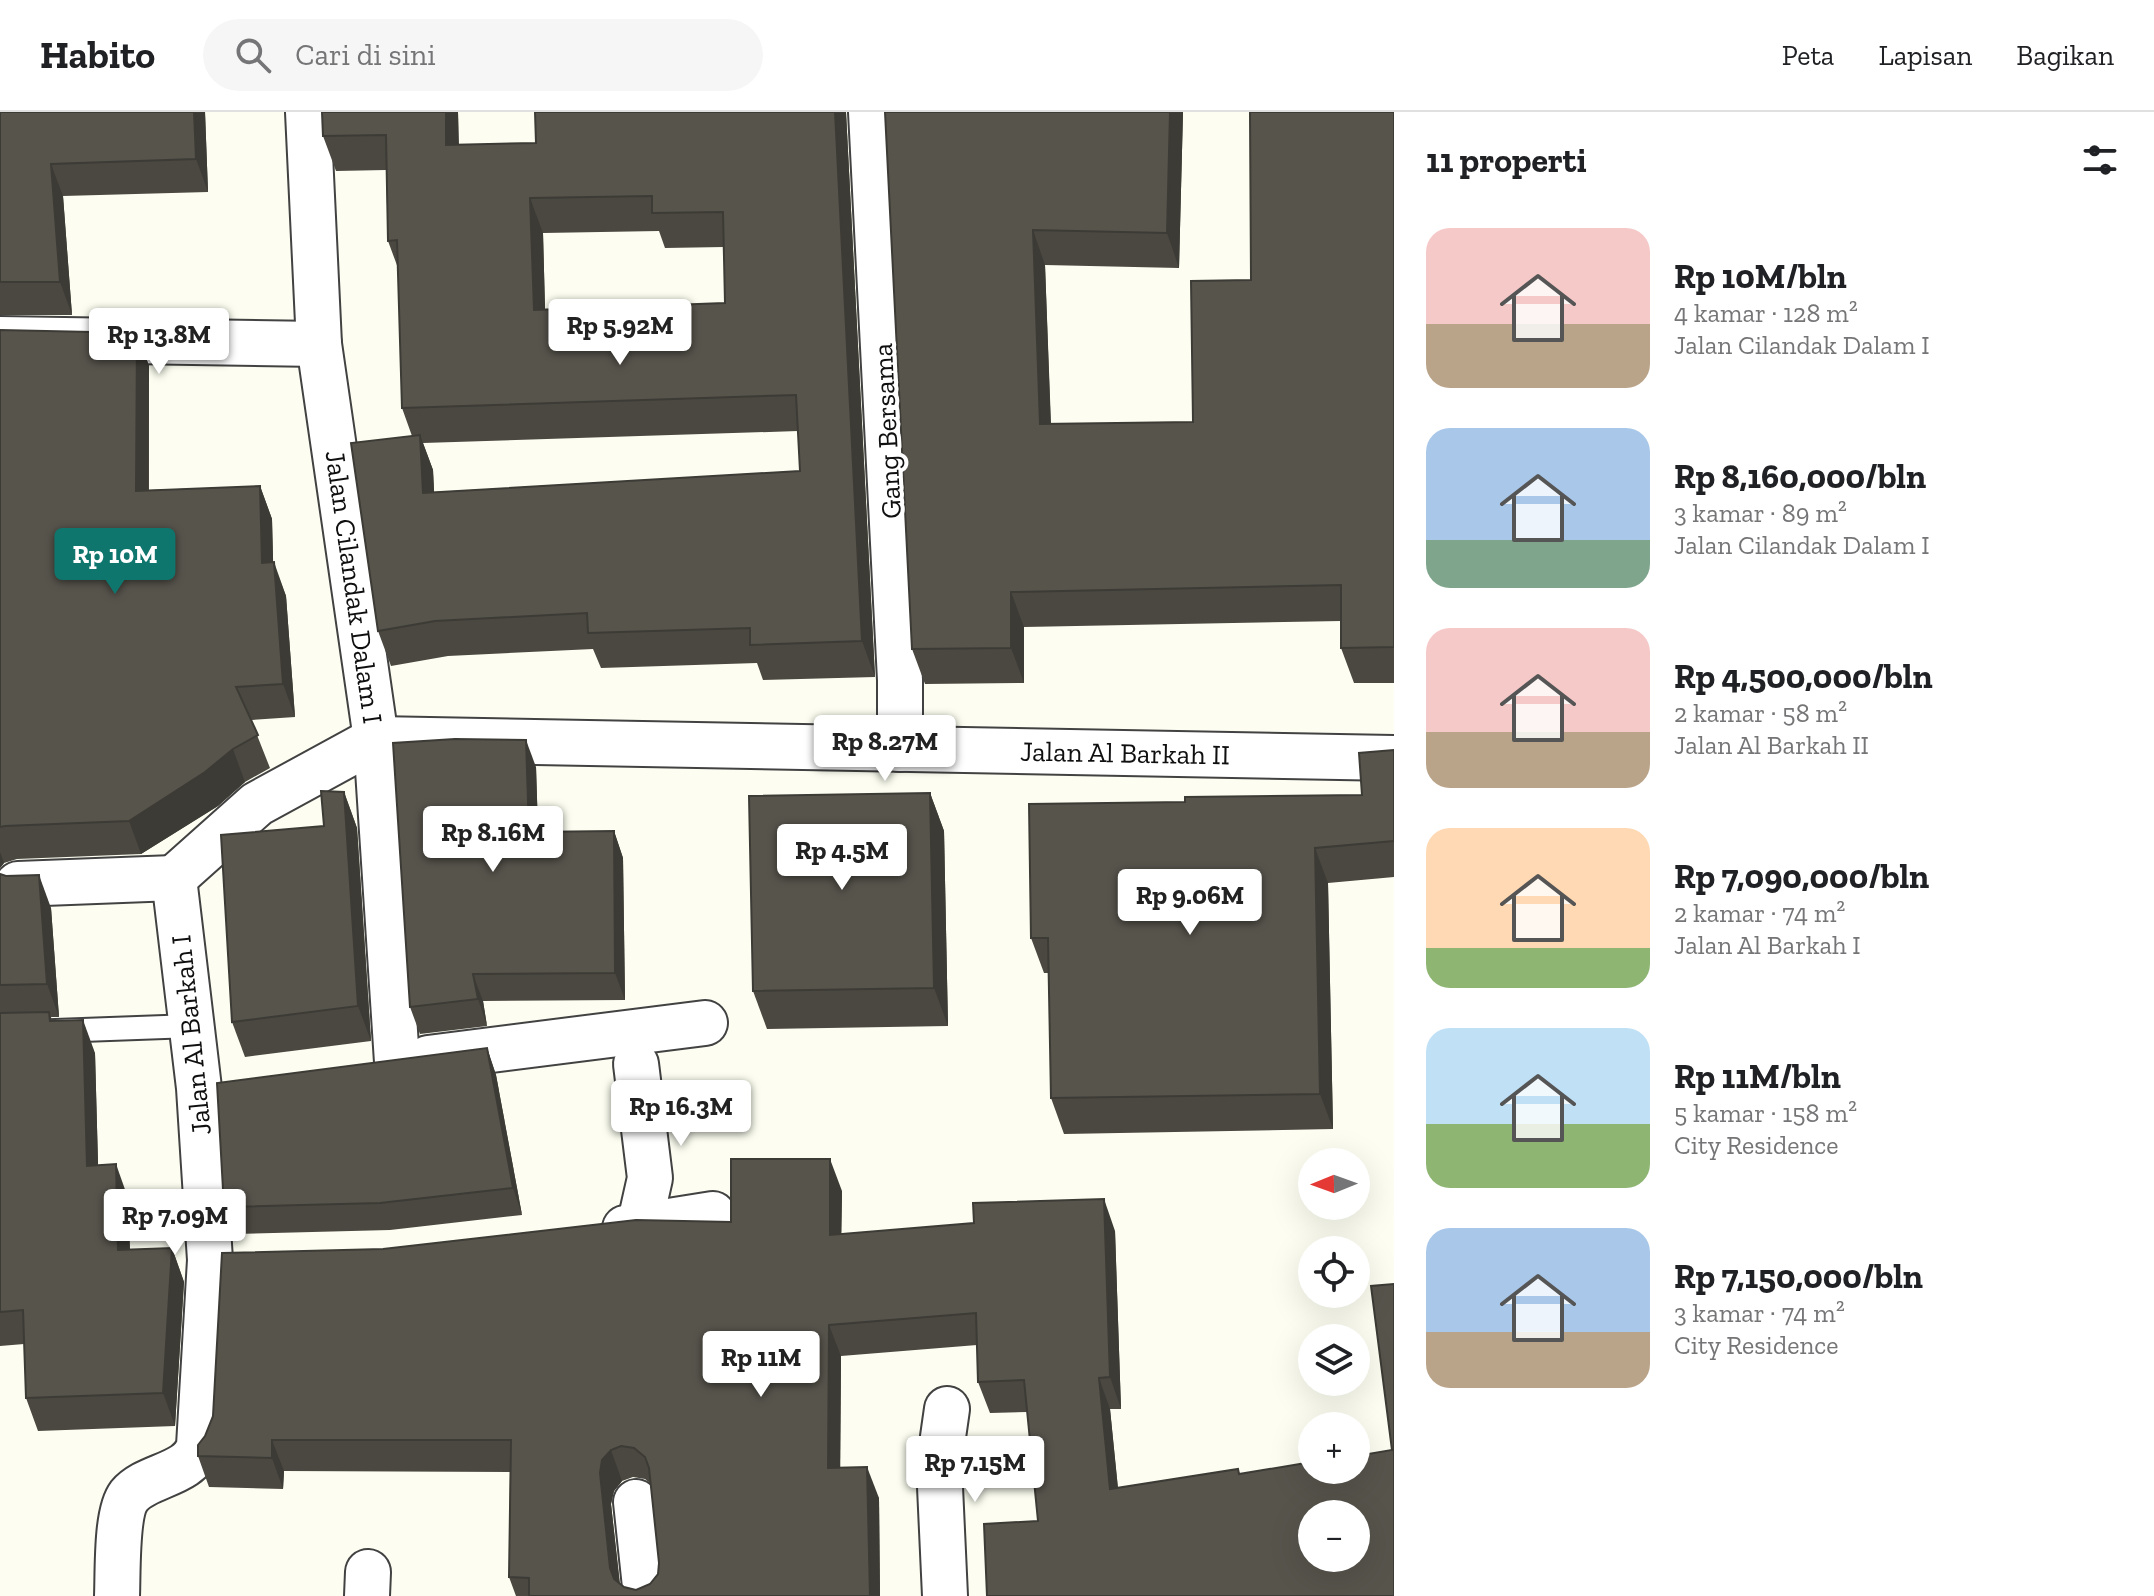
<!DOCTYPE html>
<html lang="id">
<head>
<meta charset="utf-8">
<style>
  :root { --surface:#fff; --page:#f6f6f6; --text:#202124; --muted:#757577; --line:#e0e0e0; --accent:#0f766e }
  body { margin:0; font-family:"Zilla Slab",serif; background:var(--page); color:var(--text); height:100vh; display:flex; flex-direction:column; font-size:30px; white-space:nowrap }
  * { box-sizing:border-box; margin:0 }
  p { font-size:26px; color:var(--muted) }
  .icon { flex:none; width:44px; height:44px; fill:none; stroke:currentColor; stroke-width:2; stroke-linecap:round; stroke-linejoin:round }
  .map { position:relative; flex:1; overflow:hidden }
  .sheet { display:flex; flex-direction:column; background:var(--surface); width:760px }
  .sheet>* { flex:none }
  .needle { width:52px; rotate:269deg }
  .buttons { position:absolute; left:1298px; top:1036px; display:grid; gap:16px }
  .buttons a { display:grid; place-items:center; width:72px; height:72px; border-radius:50%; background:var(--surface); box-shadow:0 8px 32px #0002; font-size:40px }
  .price { position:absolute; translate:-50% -68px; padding:0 18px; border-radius:8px; background:#fff; color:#222; font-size:26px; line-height:52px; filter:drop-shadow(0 2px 4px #0008) }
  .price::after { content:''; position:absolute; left:50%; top:48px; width:24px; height:18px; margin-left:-12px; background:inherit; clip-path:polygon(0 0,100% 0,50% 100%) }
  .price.active { background:var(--accent); color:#fff }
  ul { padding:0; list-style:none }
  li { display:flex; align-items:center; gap:24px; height:200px; padding:0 32px }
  li span { display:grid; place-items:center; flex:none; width:224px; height:160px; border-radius:24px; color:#555 }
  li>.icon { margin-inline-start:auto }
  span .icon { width:96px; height:96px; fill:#fffc; stroke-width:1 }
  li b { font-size:34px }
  h2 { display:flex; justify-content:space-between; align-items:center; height:96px; padding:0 32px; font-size:34px }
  header { display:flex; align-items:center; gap:48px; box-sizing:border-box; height:112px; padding:0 40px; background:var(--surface); border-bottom:2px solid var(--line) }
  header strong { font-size:38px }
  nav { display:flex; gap:44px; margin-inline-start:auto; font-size:28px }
  .search { width:560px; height:72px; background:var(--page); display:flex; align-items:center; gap:20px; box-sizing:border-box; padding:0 28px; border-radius:44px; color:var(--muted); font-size:30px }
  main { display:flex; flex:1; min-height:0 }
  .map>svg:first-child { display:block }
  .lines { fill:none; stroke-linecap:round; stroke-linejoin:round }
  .lane-casing { stroke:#424242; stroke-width:26 }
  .street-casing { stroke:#424242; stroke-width:48 }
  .lane { stroke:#fff; stroke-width:22 }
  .street { stroke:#fff; stroke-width:44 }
  .wall { fill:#4b4841; fill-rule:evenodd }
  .shaded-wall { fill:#3d3b35 }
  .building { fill:#57544c; stroke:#3d3b35; stroke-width:2; fill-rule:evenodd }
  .labels { text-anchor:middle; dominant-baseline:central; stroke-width:8; stroke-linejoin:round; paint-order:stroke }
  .street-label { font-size:28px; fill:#0f0f0f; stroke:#fff }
</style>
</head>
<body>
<header>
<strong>Habito</strong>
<div class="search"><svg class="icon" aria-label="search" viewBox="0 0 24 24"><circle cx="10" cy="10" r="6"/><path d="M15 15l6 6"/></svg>Cari di sini</div>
<nav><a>Peta</a><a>Lapisan</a><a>Bagikan</a></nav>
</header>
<main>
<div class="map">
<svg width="1394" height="1484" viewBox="0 0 1394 1484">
  <rect width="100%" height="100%" fill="#fdfef1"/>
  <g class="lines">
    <g class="lane-casing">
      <polyline id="lane" points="0,921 192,914"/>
    </g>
    <g class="street-casing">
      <g id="street">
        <polyline points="308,0 319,232 376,627 397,950"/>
        <polyline points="871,0 900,568 900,637"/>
        <polyline points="0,227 319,232"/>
        <polyline points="174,766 257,692 376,627 1394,646"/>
        <polyline points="18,772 174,766"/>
        <polyline points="428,946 705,911"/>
        <polyline points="636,952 650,1066 639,1115"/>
        <polyline points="625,1116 713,1102"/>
        <polyline points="636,1390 646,1484"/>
        <path d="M117,1484C118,1461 116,1401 129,1384C147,1362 190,1364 199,1334L210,1148L199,976L174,766"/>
        <polyline points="367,1484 368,1460"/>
        <polyline points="945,1484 939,1353 947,1297"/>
      </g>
    </g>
    <use href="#lane" class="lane"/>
    <use href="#street" class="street"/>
  </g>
  <g class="wall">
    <polygon points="0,0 205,0 208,80 63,84 72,203 0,203"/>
    <path d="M322,0H458L459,33L536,31L846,0L875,565L763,568L757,551L601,556L593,537L448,544L391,554L378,519L412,324L402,296L398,156L388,129L386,58L336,59L323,24ZM659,119L665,136L724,135L725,191L545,197L543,121ZM798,319L800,359L434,380L433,358L423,331Z"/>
    <polygon points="885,0 1183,0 1179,156 1045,153 1051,312 1193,310 1251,168 1394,0 1394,571 1354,571 1341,536 1341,509 1024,515 1024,571 925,572 912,537"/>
    <polygon points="0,218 137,221 149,254 149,378 260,374 272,407 273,450 286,484 295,605 251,608 270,656 245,670 218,694 141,742 17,747 4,751 0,756"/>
    <polygon points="1394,638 1394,765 1328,771 1333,1017 1064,1022 1051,986 1049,861 1044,861 1031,826 1185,690 1362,683"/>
    <polygon points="536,655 538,720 614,719 623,746 625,888 483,889 487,914 420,922 410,895"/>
    <polygon points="344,680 357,716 371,929 245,945 232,910"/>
    <polygon points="930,681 944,719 948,914 767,917 753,879"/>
    <polygon points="0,762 51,796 59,905 51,905 52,909 95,941 98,1053 128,1086 130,1138 172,1136 184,1170 175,1314 38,1319 26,1286 24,1232 0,1234"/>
    <polygon points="487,936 496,963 522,1103 390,1118 233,1122 224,1095"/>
    <path d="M842,1079L841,1122L1115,1119L1121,1297H1110L1118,1376L1240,1362L1392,1338L1394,1172V1484L1038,1409L1027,1300L990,1301L978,1270L977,1233L841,1244L840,1356L879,1386L880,1484H516L509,1465L510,1360L284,1359L283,1377L209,1375L198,1344L383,1137L731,1110ZM633,1365L645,1367L651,1372L659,1451L658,1462L650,1472L636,1478L624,1475L620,1472L611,1392L614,1379L622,1369Z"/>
  </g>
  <g class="shaded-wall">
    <polygon points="194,0 205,0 208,80 196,47"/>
    <polygon points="446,0 458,0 459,68 446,33"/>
    <polygon points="835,0 846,0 875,565 862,529"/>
    <polygon points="1170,0 1183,0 1179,156 1167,121"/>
    <polygon points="51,52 63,84 72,203 60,170"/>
    <polygon points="530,86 543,121 546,233 534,198"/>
    <polygon points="1033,118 1045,153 1052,348 1040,312"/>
    <polygon points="137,221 149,254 148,412 136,379"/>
    <polygon points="420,323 433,358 436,416 423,381"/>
    <polygon points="260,374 272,407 274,484 262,451"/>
    <polygon points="274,450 286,484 295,605 283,572"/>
    <polygon points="1011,480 1024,515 1024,571 1011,536"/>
    <polygon points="526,628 536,655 539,747 529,720"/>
    <polygon points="233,637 245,670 218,694 141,742 129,709"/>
    <polygon points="344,680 357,716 371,929 358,894"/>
    <polygon points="930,681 944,719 948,914 934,876"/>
    <polygon points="614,719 623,746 625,888 615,861"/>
    <polygon points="1315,736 1328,771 1333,1017 1320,982"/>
    <polygon points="0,740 4,751 0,756"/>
    <polygon points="39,763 51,796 59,905 47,872"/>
    <polygon points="473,862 483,889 487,914 478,887"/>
    <polygon points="83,908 95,941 99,1087 87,1054"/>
    <polygon points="487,936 496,963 522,1103 513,1076"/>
    <polygon points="830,1047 842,1079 841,1155 830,1123"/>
    <polygon points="116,1052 128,1086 131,1171 118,1138"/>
    <polygon points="1104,1087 1115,1119 1121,1297 1110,1265"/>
    <polygon points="172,1136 184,1170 175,1314 163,1281"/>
    <polygon points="829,1213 841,1244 840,1387 828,1356"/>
    <polygon points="1099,1266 1110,1297 1121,1408 1110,1377"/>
    <polygon points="272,1328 284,1359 283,1377 272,1346"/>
    <polygon points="611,1338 622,1369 614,1379 611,1392 621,1484 610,1456 600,1361 602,1348"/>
    <polygon points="867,1355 879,1386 880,1484 870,1484"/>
  </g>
  <g class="building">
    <polygon points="0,0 194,0 196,47 51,52 60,170 0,170"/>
    <path d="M322,0H446V33L536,31L535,0H835L862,529L750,533V516L588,521L587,501L435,509L378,519L351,331L420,323L423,381L800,359L796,283L402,296L397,128L388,129L386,23L323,24ZM652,84V101L723,100L725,191L534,198L530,86Z"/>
    <polygon points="885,0 1170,0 1167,121 1033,118 1040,312 1193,310 1191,169 1251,168 1250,0 1394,0 1394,535 1341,536 1341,473 1011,480 1011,536 912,537"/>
    <polygon points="0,218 137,221 136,379 260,374 262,451 274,450 283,572 236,575 258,623 233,637 205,660 129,709 5,714 0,715"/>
    <polygon points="455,627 526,628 529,720 614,719 615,861 473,862 478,887 410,895 393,631"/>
    <polygon points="1394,638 1394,729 1315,736 1320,982 1051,986 1048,826 1031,826 1029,692 1185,690 1185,685 1362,683 1359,641"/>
    <polygon points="321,679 344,680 358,894 232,910 221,723 324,714"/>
    <polygon points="930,681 934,876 753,879 749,684"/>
    <polygon points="0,762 6,764 39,763 47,872 0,873"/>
    <polygon points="49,900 50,909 83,908 87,1054 116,1052 118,1138 172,1136 163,1281 26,1286 23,1198 0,1200 0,901"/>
    <polygon points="487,936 513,1076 380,1091 224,1095 217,971"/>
    <path d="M731,1047H830V1123L974,1111L973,1091L1104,1087L1110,1265L1099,1266L1110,1377L1238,1357L1239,1362L1312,1350V1358H1356V1344L1392,1338L1371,1174L1394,1172V1484H987L984,1412L1038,1409L1024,1268L978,1270L976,1201L829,1213L828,1356L867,1355L870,1484H529V1466L509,1465L511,1328H272V1346L198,1344V1333L205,1324L213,1304L222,1141L383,1137L636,1108L731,1110ZM621,1334L634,1336L645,1345L649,1356L659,1451L658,1462L650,1472L636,1478L624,1475L614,1467L610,1456L600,1361L602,1348L611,1338ZM1312,1402H1356V1446H1312Z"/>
  </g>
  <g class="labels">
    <g class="street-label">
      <text transform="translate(887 319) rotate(-93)">Gang Bersama</text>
      <text transform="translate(354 475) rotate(82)">Jalan Cilandak Dalam I</text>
      <text transform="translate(1125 641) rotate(1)">Jalan Al Barkah II</text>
      <text transform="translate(191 923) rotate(-96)">Jalan Al Barkah I</text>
    </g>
  </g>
</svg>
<div class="buttons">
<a><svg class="needle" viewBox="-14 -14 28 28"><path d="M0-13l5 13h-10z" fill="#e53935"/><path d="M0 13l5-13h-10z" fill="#757577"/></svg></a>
<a><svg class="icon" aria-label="locate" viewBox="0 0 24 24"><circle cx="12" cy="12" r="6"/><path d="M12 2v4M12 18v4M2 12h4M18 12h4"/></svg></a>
<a><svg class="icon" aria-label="layers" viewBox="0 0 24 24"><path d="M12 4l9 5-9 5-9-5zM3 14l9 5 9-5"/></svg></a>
<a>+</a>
<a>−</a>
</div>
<b class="price" style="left:620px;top:255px">Rp 5.92M</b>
<b class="price" style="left:159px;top:264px">Rp 13.8M</b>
<b class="price active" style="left:115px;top:484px">Rp 10M</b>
<b class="price" style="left:885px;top:671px">Rp 8.27M</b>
<b class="price" style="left:493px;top:762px">Rp 8.16M</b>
<b class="price" style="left:842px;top:780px">Rp 4.5M</b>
<b class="price" style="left:1190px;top:825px">Rp 9.06M</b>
<b class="price" style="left:681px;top:1036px">Rp 16.3M</b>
<b class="price" style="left:175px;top:1145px">Rp 7.09M</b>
<b class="price" style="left:761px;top:1287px">Rp 11M</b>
<b class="price" style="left:975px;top:1392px">Rp 7.15M</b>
</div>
<section class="sheet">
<h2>11 properti<svg class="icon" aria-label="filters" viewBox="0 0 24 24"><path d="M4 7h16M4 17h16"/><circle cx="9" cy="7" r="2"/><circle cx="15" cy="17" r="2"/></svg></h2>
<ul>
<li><span style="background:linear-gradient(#f6c9c9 60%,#b9a48a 0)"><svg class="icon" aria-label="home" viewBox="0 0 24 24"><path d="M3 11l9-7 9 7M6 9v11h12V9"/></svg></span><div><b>Rp 10M/bln</b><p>4 kamar · 128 m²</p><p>Jalan Cilandak Dalam I</p></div></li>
<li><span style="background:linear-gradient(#a9c7e8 70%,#7fa58c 0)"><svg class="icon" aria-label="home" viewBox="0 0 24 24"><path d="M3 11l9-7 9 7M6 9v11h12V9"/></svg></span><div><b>Rp 8,160,000/bln</b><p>3 kamar · 89 m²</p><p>Jalan Cilandak Dalam I</p></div></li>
<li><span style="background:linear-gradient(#f6c9c9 65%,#b9a48a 0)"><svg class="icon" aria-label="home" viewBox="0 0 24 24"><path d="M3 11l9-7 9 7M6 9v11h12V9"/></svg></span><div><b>Rp 4,500,000/bln</b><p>2 kamar · 58 m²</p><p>Jalan Al Barkah II</p></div></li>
<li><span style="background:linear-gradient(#ffd9b3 75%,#8fb573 0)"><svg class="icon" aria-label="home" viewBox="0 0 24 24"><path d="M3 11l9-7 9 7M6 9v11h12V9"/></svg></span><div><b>Rp 7,090,000/bln</b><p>2 kamar · 74 m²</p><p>Jalan Al Barkah I</p></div></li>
<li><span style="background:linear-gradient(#bfe0f5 60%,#8fb573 0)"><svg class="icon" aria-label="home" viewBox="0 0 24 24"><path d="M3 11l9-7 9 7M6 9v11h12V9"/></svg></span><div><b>Rp 11M/bln</b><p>5 kamar · 158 m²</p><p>City Residence</p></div></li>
<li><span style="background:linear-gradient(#a9c7e8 65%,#b9a48a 0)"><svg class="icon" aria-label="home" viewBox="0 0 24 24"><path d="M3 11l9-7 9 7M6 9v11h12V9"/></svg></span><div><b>Rp 7,150,000/bln</b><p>3 kamar · 74 m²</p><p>City Residence</p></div></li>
</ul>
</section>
</main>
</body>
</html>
